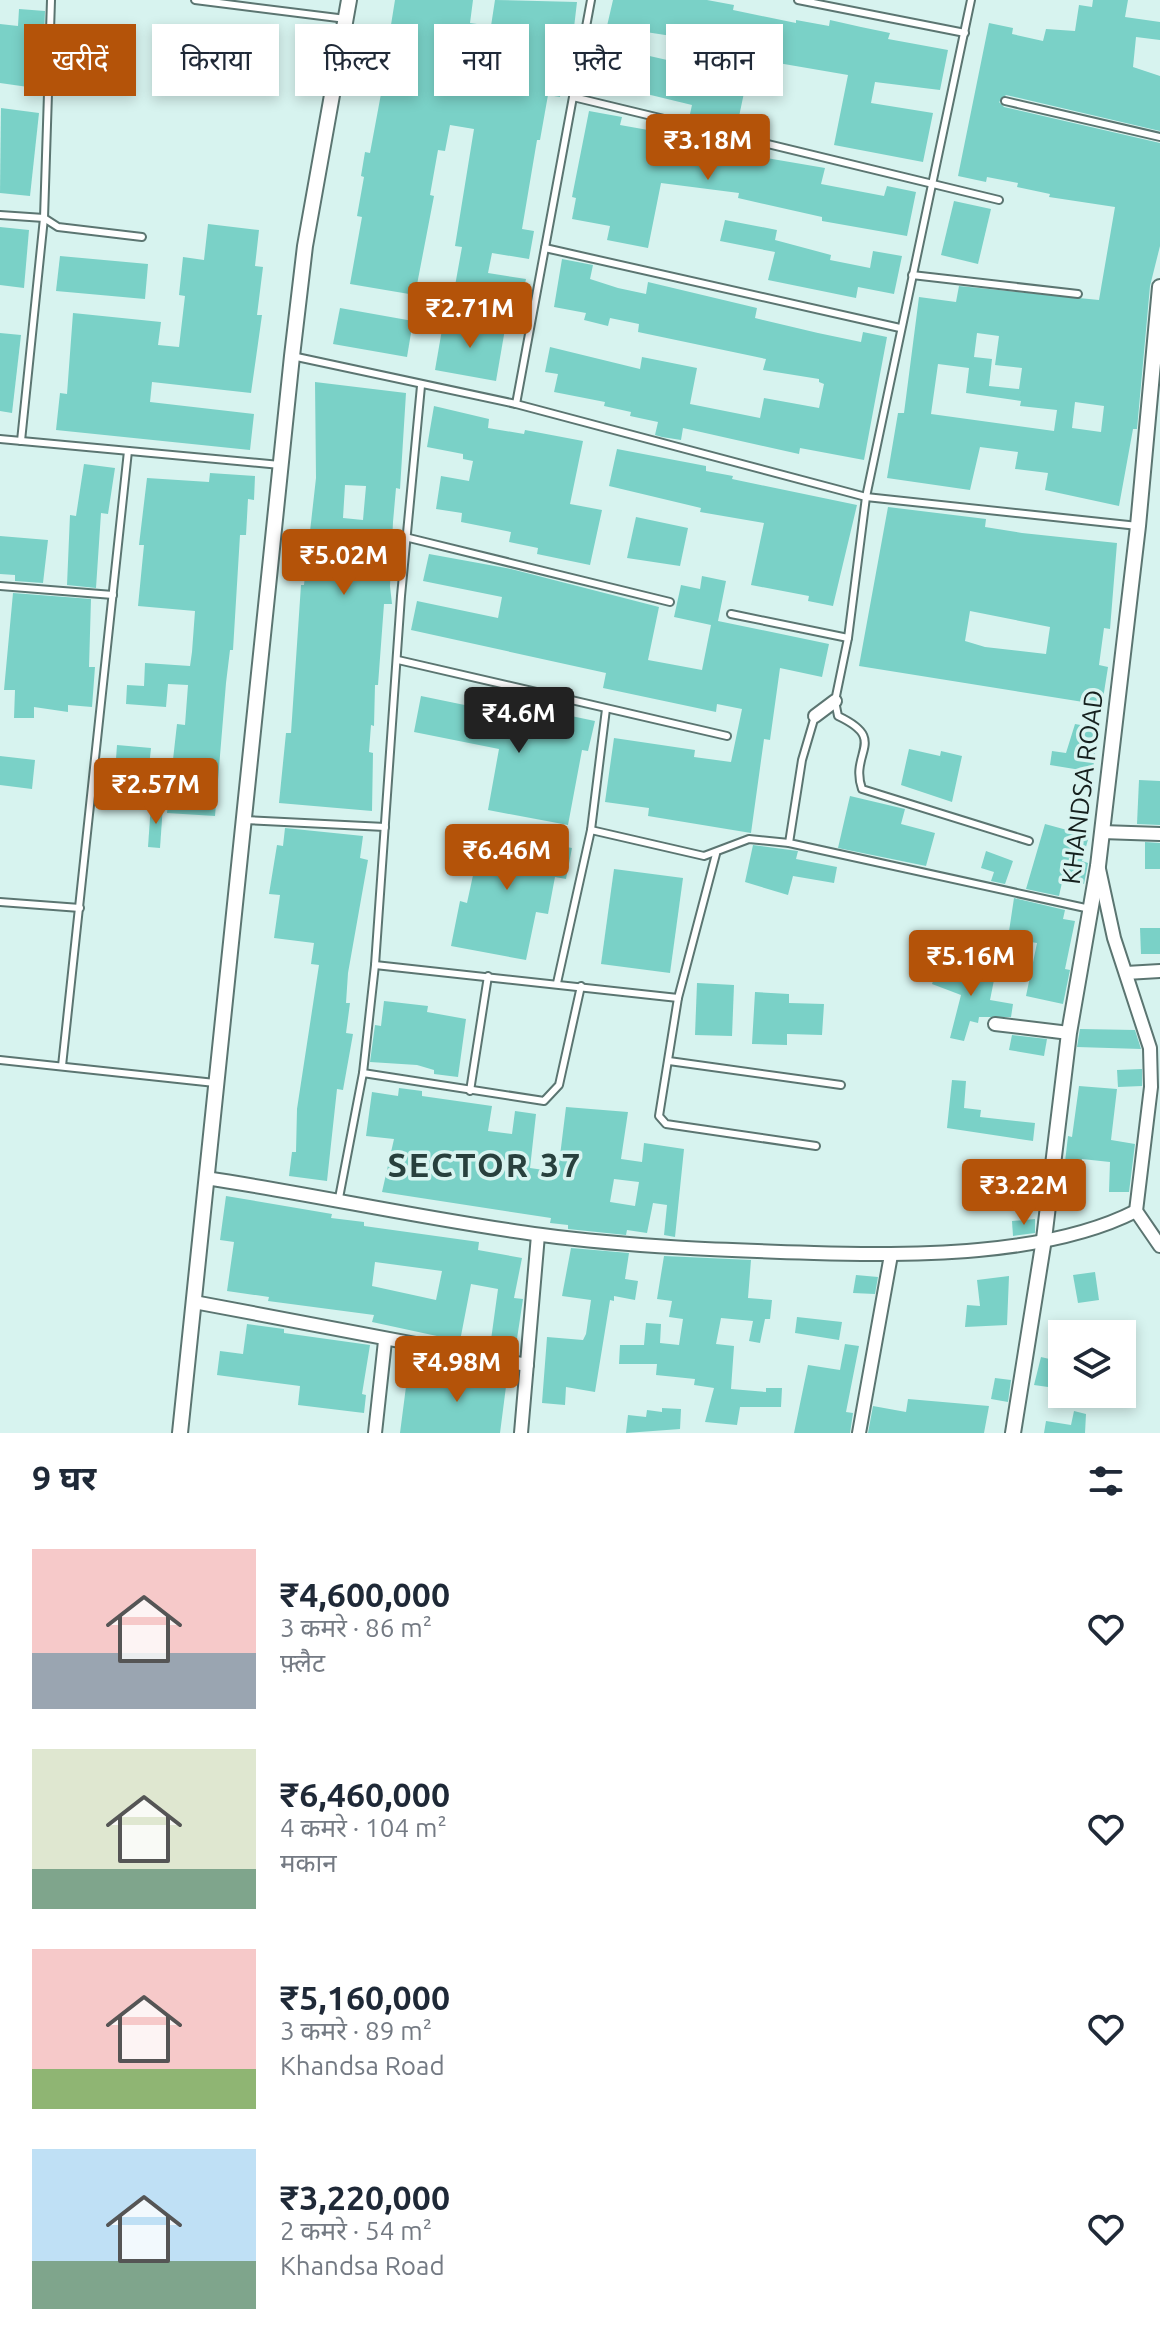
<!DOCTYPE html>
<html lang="hi">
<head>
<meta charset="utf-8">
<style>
  :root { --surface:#fff; --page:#f2f2f3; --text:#1f2937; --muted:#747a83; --accent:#b45309 }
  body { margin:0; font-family:Ubuntu,"Noto Sans Devanagari",sans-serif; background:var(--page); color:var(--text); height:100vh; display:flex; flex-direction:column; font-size:30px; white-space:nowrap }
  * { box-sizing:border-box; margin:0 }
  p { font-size:26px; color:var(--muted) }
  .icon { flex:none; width:44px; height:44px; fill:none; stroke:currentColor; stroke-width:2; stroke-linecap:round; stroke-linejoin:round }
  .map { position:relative; height:1433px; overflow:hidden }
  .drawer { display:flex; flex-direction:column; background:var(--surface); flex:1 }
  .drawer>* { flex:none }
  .top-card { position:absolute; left:24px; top:24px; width:1112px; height:72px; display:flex; gap:16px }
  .tools { position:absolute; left:1048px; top:1320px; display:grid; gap:16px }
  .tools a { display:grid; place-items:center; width:88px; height:88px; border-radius:0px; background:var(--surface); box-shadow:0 4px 12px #0003; font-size:40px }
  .price { position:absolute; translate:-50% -68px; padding:0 18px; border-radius:8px; background:var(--accent); color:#fff; font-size:26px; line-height:52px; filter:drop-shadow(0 2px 4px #0008) }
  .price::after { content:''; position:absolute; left:50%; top:48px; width:24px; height:18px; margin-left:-12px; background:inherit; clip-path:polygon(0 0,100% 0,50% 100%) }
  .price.active { background:#222; color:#fff }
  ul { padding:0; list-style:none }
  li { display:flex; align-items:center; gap:24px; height:200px; padding:0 32px }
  li span { display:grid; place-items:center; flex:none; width:224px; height:160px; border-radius:0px; color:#555 }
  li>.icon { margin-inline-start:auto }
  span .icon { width:96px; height:96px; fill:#fffc; stroke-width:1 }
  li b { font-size:34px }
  h2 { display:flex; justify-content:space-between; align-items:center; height:96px; padding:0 32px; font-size:34px }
  .pill { padding:0 28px; border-radius:0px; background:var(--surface); box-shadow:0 4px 12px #0003; font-size:28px; line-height:72px }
  .pill.active { background:var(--accent); color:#fff }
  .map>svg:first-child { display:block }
  .building { fill:#7ad1c7; fill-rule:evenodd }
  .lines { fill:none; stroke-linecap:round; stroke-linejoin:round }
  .service-casing { stroke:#5b7571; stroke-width:10 }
  .minor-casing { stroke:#5b7571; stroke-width:16 }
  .tertiary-casing { stroke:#5b7571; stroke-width:18 }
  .service { stroke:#fff; stroke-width:6 }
  .minor { stroke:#fff; stroke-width:12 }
  .tertiary { stroke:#fff; stroke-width:14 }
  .labels { text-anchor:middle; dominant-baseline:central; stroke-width:7; stroke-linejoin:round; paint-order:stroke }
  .street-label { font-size:26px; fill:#15201e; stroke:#d7f3ef }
  .district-label { font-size:34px; font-weight:bold; letter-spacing:2px; fill:#28403d; stroke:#d7f3ef }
</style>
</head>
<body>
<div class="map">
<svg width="1160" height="1433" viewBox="0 0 1160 1433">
  <rect width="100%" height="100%" fill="#d7f3ef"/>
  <g class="building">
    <path d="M395,0H473L470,23L491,26L495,0L577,2L569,70H565L560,97L548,95L540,140H537L522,229L534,231L529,259L492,253L488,273L526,279L520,310L453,297L462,247L455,246L474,129L450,125L445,151L438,150L430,195L434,196L415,295L350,284L362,217L357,216L364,177L361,176L365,152L370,153L386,67L378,66L384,30L390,31ZM463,37L485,41L476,90L454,86Z"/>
    <polygon points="613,0 707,0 734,5 733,10 796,23 796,20 829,26 830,20 861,27 890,33 888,39 948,50 940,90 875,82 871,103 933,113 923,162 834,145 848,75 732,55 732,51 703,45 704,41 607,26"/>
    <path d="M1093,0H1128L1125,17L1160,22V40L1136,37L1133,67L1160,76V131L1006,95L999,102L1004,107L1160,143V246L1150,286L1137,429H1133L1119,506L1045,490L1048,473L1015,469L1018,452L980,447L970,490L887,478L898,413H904L919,297L956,302L959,286L1099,300L1115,207L1049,197L1050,194L1017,187L1018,183L987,177L986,182L958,176L989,23L1013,28L1012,34L1043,41L1046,29L1075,31L1079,5L1092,7ZM977,333L999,336L995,365L1022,368L1019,389L989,386L992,359L974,357ZM938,364L969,368L966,393L1021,401L1020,406L1057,410L1054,431L931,414ZM1075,402L1104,406L1101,432L1072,428Z"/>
    <polygon points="19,9 45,11 42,89 0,83 0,24 18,26"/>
    <polygon points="601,45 698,67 696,75 745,88 737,126 690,114 692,105 593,81"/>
    <polygon points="1,108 39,113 30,196 0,193"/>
    <polygon points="589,111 622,117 620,125 704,140 743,151 742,154 825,168 821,184 884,196 887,186 916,192 907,236 822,221 822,217 738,198 739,193 661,183 648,248 607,240 610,226 572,219 576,198 572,197"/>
    <polygon points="954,201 991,209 978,264 941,255"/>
    <polygon points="725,220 777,230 775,240 831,255 830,260 870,268 873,251 902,256 894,294 858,287 856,298 768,280 775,252 720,241"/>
    <polygon points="208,224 259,230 255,266 263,267 257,315 262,315 251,393 152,382 150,402 254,414 250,450 56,430 60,393 67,394 73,313 161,322 158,345 179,347 185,296 179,295 183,257 204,260"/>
    <polygon points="0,227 29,230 24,288 0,285"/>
    <polygon points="60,256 148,264 145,299 56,291"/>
    <polygon points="562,259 593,265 590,279 618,288 646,294 648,282 757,308 755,318 818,333 861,342 863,332 887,337 864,460 800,448 799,454 683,428 681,440 662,437 655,435 658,422 630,416 631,412 604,406 605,402 554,392 558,374 545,372 550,347 640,369 642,357 697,368 690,404 760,418 764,398 819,408 824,384 819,382 819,379 763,370 766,359 638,332 639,324 610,318 608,326 584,320 586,313 554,307"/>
    <polygon points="340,308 413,321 407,357 333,344"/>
    <polygon points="444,318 505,329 496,381 435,370"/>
    <polygon points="0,333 21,335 12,413 0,411"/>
    <path d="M315,382L406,393L400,489L396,488L393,522L390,586L392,604H384L378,685H375L374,726L371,725L369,752L373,753L372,811L279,803L286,733H291L301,585H304L316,478ZM345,485L366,486L363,520L343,518Z"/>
    <polygon points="434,406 489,419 488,428 524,434 525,430 583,441 570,504 602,510 590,565 537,554 538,548 509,542 511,532 461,522 462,513 436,509 441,476 469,481 473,461 463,459 463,454 427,447"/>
    <polygon points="617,449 706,466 706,471 733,476 732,479 857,505 833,606 808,601 809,596 751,585 764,523 700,512 701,508 609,486"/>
    <polygon points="84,464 115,468 108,514 101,513 96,588 67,585 70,515 76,516"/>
    <polygon points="210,473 255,476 254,500 248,499 246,535 240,535 233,650 230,650 226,683 215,816 167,813 177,724 185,725 188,685 168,684 166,707 126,704 127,685 144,686 145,663 190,666 192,652 195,611 138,606 144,545 139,545 147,478 209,482"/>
    <path d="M888,507L986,519L985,527L1022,533L1117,543L1110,629L1104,628L1099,665L1108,667L1102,705L859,666ZM970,611L1050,627L1046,654L985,647L965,641Z"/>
    <polygon points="636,517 688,528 680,566 627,558"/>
    <polygon points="0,536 48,540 43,583 15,581 15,575 0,574"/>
    <polygon points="429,554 511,569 659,607 648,660 702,670 711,625 674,617 681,585 700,589 702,576 726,581 718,621 829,644 822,677 780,668 770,740 764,739 751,833 648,816 649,808 605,802 614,738 695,750 694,757 731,762 742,709 717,704 716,712 603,688 606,673 411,630 417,601 498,618 502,597 423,581"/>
    <polygon points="13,593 91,599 89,667 95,667 92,707 68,705 68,712 34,707 34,718 14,718 15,690 4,690"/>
    <polygon points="421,696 489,710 485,731 508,735 514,704 595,721 588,751 582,750 568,825 488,810 499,749 414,732"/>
    <polygon points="1075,724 1097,728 1093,772 1050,765 1052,751 1066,753"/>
    <polygon points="117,745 151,748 148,776 115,773"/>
    <polygon points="909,749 940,756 941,751 962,756 952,802 901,785"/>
    <polygon points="0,756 35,760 32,789 0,785"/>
    <polygon points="1139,780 1160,781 1160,825 1137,824"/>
    <polygon points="850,796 905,809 901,824 935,833 926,866 838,848"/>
    <polygon points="151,804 163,805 160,848 148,847"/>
    <polygon points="1045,824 1089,836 1082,861 1088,863 1084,884 1063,878 1059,896 1026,889"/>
    <polygon points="285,828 363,836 360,858 368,860 348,973 346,1003 350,1003 346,1033 353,1034 343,1090 337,1089 327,1181 289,1176 292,1152 296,1152 297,1109 319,965 311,964 314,943 274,938 280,895 269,894 277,845 283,846"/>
    <polygon points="469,829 572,848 566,879 555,877 548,914 536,912 526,960 451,946 460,901 467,903 475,866 462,863"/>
    <polygon points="1145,842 1160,843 1160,869 1145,869"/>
    <polygon points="753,845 798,851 796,859 837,867 834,883 793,876 788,895 745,882"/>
    <polygon points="986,851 1013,861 1005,884 991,881 994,872 981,868"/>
    <polygon points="614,869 683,878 670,973 601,964"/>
    <polygon points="1014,898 1065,910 1063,919 1075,921 1065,969 1070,970 1063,1004 1026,996 1037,943 1008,938"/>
    <polygon points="1140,928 1160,928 1160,954 1141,954"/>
    <polygon points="938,967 963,975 964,969 995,975 990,1000 1013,1004 1011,1017 979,1017 978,1023 970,1021 964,1041 950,1038 961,995 932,984"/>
    <polygon points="697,983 734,985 732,1036 695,1035"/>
    <polygon points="755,992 789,994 789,1003 824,1004 822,1035 787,1034 787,1045 752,1044"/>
    <polygon points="384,1001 428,1006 427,1012 466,1019 458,1077 434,1074 434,1070 417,1065 370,1062 375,1025 381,1026"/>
    <polygon points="1080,1029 1135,1030 1141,1049 1077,1047"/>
    <polygon points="1012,1035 1047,1039 1044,1056 1009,1050"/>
    <polygon points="1142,1069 1142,1086 1118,1087 1117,1070"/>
    <polygon points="952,1080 966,1081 964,1108 981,1110 980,1117 1035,1123 1033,1141 947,1128"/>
    <polygon points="1079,1086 1117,1089 1111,1140 1135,1144 1129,1192 1109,1192 1110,1162 1082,1159 1081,1206 1060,1206 1068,1136 1072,1137"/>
    <path d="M399,1088L422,1091V1096L492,1106L488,1131L512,1134L515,1111L536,1114L530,1168L558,1172L566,1107L628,1112L621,1159L642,1162L644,1143L684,1149L675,1237L664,1235L667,1205L653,1203L647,1233L627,1230L626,1235L568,1229V1225L550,1223L551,1218L382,1192L394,1139L366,1136L372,1092L398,1096ZM614,1179L639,1182L635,1206L610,1202Z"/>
    <path d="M226,1196L332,1214L331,1218L364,1222V1226L479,1242L478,1250L522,1258L514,1298L523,1299L515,1352L490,1347L498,1289L471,1284L460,1341L372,1322L374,1315L268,1301L269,1297L227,1291L234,1242L220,1240ZM375,1262L442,1271L436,1300L372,1286Z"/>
    <polygon points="1035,1219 1035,1233 1013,1236 1012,1221"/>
    <polygon points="571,1248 629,1253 625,1279 638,1281 635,1300 614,1296 614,1301 610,1300 595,1392 566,1387 565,1405 542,1403 547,1337 583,1340 586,1334 591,1300 562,1296"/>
    <polygon points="664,1256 751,1260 748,1298 772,1300 770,1319 765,1319 760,1343 749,1341 753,1321 721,1318 716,1344 734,1346 731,1389 766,1392 766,1388 782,1388 781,1407 740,1407 737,1425 705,1422 714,1388 694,1385 695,1379 656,1375 657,1364 619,1364 620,1345 644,1345 646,1323 661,1324 660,1343 679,1345 683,1319 669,1317 672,1301 657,1299"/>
    <polygon points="1095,1272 1099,1300 1078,1303 1073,1275"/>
    <polygon points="856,1275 878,1277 875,1294 853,1293"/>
    <polygon points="1009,1276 1007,1325 965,1327 967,1305 980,1306 977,1280"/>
    <polygon points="797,1317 842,1322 839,1340 795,1333"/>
    <polygon points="247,1324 284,1329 284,1333 370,1345 362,1394 366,1395 364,1413 298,1405 300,1386 217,1375 220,1351 243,1354"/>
    <polygon points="845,1344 859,1346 846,1412 853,1413 850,1433 794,1433 808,1365 840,1370"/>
    <polygon points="1041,1357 1062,1362 1062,1376 1057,1375 1055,1388 1034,1385"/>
    <polygon points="466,1363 508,1371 500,1433 400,1433 407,1379 463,1386"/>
    <polygon points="995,1378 1011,1380 1008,1402 991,1399"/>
    <polygon points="908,1399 989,1406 984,1433 868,1433 873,1406 906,1412"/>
    <polygon points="662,1408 681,1409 680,1429 626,1433 628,1415 646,1417 647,1410 662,1412"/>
    <polygon points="1074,1411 1086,1414 1085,1433 1044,1433 1046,1421 1071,1425"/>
  </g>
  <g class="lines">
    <g class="service-casing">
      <g id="service">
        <polyline points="195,0 346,19"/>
        <polyline points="798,0 965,33"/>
        <path d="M971,0L866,497L848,638L835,701L838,716C889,740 849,752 862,789L1029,841"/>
        <polyline points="573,97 999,200"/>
        <polyline points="1005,101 1160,137"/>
        <polyline points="0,215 44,218 58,227 142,237"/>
        <polyline points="545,248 900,328"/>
        <polyline points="912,275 1078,294"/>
        <polyline points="292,356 516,404 866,497 1138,526"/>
        <polyline points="516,404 591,0"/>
        <polyline points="0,439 280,465"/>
        <polyline points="21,441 44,218 51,0"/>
        <polyline points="409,538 670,602"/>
        <polyline points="0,586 113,595"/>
        <polyline points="731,614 848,638"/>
        <polyline points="398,660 727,736"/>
        <polyline points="815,716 802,760 789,843 1090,909"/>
        <polyline points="244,820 385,827"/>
        <polyline points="591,830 704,856 749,839 789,843"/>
        <polyline points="716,854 678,998 659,1116 666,1124 816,1146"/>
        <polyline points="0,902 80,908"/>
        <polyline points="375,965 678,998"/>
        <polyline points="557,983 591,830 606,709"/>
        <polyline points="0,1060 215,1083"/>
        <polyline points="669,1061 841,1085"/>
        <polyline points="62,1066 128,451"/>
        <polyline points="363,1073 544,1101 559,1085 581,986"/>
        <polyline points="470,1091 488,976"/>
        <polyline points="339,1198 363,1073 375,965 401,596 421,386"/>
      </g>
    </g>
    <g class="minor-casing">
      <g id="minor">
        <polyline points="815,716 835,701"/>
        <polyline points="1102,832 1160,834"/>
        <polyline points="1099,869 1114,938 1150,1048 1151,1087 1136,1211 1160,1246"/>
        <polyline points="1126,973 1160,971"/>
        <polyline points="995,1024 1069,1033"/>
        <path d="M206,1178C318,1195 429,1220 542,1235C632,1247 723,1250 814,1253C911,1256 1048,1256 1136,1211"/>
        <polyline points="194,1302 527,1365"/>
        <polyline points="375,1433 385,1341"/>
        <polyline points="521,1433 538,1235"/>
        <polyline points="859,1433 891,1255"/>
      </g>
    </g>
    <g class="tertiary-casing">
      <g id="tertiary">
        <polyline points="180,1433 292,356 305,246 349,0"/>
        <polyline points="1013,1433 1044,1239 1069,1033 1098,866 1138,526 1160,287"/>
      </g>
    </g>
    <use href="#service" class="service"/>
    <use href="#minor" class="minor"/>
    <use href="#tertiary" class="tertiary"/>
  </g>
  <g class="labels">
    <g class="street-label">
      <text transform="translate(1082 787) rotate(-83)">KHANDSA ROAD</text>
    </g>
    <g class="district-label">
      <text x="485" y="1164">SECTOR 37</text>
    </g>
  </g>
</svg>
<div class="tools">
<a><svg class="icon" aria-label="layers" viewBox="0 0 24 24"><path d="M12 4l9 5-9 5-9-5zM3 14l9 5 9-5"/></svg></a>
</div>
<b class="price" style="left:708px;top:182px">₹3.18M</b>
<b class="price" style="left:470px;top:350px">₹2.71M</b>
<b class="price" style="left:344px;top:597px">₹5.02M</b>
<b class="price active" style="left:519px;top:755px">₹4.6M</b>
<b class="price" style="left:156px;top:826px">₹2.57M</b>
<b class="price" style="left:507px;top:892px">₹6.46M</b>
<b class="price" style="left:971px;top:998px">₹5.16M</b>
<b class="price" style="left:1024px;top:1227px">₹3.22M</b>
<b class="price" style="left:457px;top:1404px">₹4.98M</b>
<div class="top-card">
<a class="pill active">खरीदें</a>
<a class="pill">किराया</a>
<a class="pill">फ़िल्टर</a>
<a class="pill">नया</a>
<a class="pill">फ़्लैट</a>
<a class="pill">मकान</a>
</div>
</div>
<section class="drawer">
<h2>9 घर<svg class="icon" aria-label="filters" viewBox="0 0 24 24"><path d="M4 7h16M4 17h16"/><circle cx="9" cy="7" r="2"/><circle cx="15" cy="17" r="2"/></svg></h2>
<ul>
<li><span style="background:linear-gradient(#f6c9c9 65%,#9aa5b1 0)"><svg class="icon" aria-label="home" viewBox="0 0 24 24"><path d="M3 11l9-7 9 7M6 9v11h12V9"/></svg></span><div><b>₹4,600,000</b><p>3 कमरे · 86 m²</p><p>फ़्लैट</p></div><svg class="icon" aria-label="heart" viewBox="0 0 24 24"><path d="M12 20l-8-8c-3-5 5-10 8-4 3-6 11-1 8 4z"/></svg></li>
<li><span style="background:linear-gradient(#dfe7d0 75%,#7fa58c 0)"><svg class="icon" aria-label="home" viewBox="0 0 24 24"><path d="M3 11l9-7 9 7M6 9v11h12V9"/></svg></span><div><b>₹6,460,000</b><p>4 कमरे · 104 m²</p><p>मकान</p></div><svg class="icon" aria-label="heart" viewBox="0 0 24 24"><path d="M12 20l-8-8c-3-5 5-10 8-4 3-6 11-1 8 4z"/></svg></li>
<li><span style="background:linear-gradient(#f6c9c9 75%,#8fb573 0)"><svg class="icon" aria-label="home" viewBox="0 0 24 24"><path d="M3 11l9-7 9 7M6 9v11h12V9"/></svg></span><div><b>₹5,160,000</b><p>3 कमरे · 89 m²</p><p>Khandsa Road</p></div><svg class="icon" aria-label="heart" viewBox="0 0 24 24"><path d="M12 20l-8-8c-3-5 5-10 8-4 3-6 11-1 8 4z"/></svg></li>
<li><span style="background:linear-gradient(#bfe0f5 70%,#7fa58c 0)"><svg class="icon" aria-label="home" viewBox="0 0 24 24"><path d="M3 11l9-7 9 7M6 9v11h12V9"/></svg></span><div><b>₹3,220,000</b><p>2 कमरे · 54 m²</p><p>Khandsa Road</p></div><svg class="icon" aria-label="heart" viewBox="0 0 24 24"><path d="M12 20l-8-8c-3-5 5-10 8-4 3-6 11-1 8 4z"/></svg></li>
</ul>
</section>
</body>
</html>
